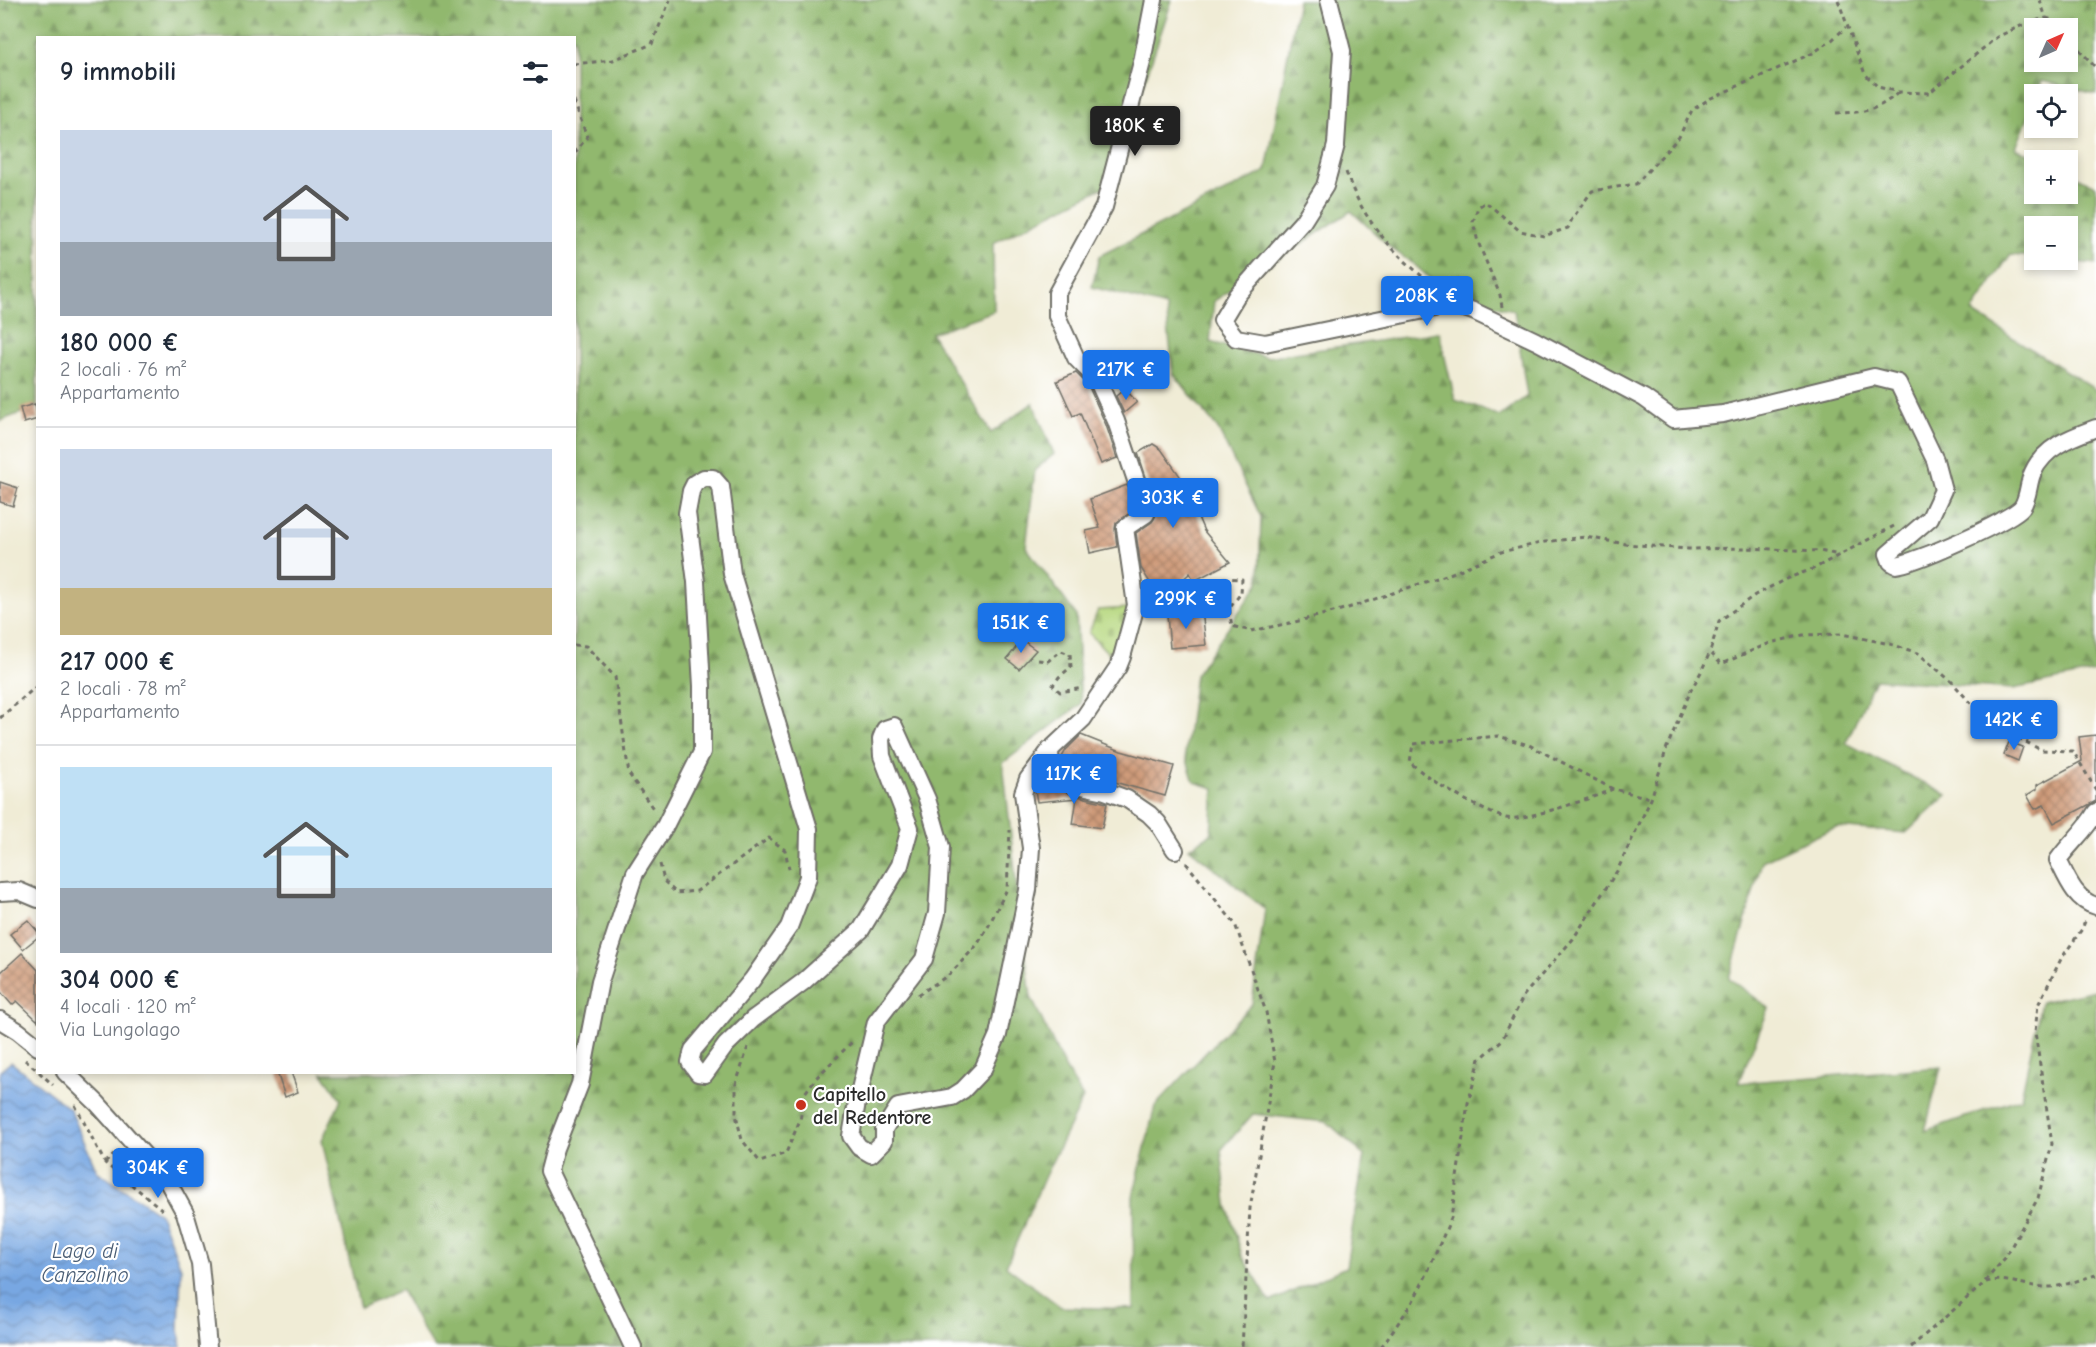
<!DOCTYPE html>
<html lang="it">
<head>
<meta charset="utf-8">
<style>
  :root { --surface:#fff; --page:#f6f6f7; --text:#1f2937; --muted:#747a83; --line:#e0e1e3; --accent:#1a73e8 }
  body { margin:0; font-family:"Comic Neue",sans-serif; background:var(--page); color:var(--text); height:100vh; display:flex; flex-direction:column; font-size:22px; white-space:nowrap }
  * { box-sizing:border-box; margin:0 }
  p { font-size:20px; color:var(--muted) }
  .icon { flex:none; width:33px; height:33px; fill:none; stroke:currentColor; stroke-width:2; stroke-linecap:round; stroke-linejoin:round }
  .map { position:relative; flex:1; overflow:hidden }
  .sheet { position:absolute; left:36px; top:36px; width:540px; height:1038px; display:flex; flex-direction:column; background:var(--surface); border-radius:0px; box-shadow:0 3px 9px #0003 }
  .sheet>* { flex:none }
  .needle { width:39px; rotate:45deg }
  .fabs { position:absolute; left:2024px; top:18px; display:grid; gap:12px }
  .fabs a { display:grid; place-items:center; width:54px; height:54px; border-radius:0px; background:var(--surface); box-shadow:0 3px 9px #0003; font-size:30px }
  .price { position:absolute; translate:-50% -51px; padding:0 14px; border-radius:6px; background:var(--accent); color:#fff; font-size:20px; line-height:39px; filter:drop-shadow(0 2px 3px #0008) }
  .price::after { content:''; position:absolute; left:50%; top:36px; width:18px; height:14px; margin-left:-9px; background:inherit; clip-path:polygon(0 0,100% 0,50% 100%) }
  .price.current { background:#222; color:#fff }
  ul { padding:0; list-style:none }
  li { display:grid; align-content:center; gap:12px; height:318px; padding:0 24px }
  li+li { border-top:2px solid var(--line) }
  li span { display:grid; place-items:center; height:186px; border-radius:0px; color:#555 }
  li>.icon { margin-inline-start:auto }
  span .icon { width:108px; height:108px; fill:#fffc; stroke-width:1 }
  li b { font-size:26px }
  h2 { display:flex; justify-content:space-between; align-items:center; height:72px; padding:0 24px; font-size:26px }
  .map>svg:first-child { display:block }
  .forest { fill:url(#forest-firs); stroke:#5e724c; stroke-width:1.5; fill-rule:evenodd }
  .cemetery { fill:url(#cemetery-stones); stroke:#718256; stroke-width:1.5 }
  .water { fill:url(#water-waves); stroke:#526986; stroke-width:1.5 }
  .building { fill:url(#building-cross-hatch) }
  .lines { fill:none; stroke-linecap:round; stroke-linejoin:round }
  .street-casing { stroke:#706f67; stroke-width:20 }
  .path { stroke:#706f67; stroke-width:3; stroke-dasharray:4.5 4.5; stroke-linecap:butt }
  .street { stroke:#fff; stroke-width:16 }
  .poi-dot { fill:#c8321e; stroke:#fff; stroke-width:2 }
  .labels { text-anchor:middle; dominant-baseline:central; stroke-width:4.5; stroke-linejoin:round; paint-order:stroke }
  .poi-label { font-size:20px; font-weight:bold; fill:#2b2b2b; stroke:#fff; text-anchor:start }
  .water-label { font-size:21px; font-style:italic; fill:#4a5d74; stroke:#fff }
</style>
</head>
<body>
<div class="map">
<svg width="2096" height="1347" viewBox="0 0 2096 1347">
  <defs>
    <pattern id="forest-firs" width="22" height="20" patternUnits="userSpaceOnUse" patternTransform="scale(1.5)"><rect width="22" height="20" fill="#91b86e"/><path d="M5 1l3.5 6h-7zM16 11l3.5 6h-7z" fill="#77965b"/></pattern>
    <pattern id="cemetery-stones" width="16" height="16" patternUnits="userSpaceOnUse" patternTransform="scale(1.5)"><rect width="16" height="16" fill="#b7d880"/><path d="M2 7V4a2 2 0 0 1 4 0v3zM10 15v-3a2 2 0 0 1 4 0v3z" fill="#9eba6f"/></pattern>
    <pattern id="water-waves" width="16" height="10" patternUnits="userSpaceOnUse" patternTransform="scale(1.5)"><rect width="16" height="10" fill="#78a7e2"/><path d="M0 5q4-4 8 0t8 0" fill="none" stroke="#6388b7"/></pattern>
    <pattern id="building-cross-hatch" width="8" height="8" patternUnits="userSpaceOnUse" patternTransform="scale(1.5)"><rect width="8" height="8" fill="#cf9b7a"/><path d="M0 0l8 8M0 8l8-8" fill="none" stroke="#a87f64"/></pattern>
  </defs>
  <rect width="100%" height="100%" fill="#fff"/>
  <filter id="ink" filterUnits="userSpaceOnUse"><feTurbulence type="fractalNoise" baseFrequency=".0167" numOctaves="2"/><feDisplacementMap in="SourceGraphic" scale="12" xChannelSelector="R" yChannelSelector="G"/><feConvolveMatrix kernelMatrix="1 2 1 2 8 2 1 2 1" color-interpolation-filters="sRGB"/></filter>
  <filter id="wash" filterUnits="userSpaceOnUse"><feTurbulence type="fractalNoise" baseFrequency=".008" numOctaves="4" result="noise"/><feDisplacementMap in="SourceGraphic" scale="24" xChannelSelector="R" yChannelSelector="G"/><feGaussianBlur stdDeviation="1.35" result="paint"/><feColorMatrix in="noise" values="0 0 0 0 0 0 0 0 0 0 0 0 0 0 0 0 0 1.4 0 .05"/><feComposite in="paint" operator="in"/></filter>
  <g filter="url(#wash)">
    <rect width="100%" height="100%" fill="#f0ecd6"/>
    <path class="forest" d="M0,0H1172L1110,184L993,243L994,311L931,333L991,433L1033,403L1054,454L1035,470L1026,547L1076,615L1081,704L1003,763L1017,890L1031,997L1064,1066L1083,1098L1045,1176L1006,1266L1061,1307L1134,1309L1133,1197L1155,1106L1252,1004L1265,909L1189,848L1211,834L1214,788L1194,782L1185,754L1195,675L1259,583L1261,517L1218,429L1173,373L1166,307L1092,287L1099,256L1266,171L1298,0H2096V94L2042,81L2037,94H2034V101L2016,148L2042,160H2034V194H2067V172L2096,186V264L2055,260H2067V226H2034V257L2010,255L1972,312L2096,390V672L2013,689L1875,679L1846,743L1947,795L1906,833L1836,827L1762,861L1729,978L1769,1008L1738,1083L1941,1067L1925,1131L2021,1098L2041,1002L2096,990V1347H434L420,1326L401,1290L360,1308L322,1140L341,1099L322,1073L574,1072V38H38L37,407L0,421ZM2034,28H2067V62H2034ZM1351,211L1391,248L1416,266L1448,295L1514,310L1527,396L1500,416L1455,400L1439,332L1267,357L1210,342L1214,301ZM1253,1114L1327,1122L1364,1155L1346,1267L1270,1302L1242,1256L1227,1204L1221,1150Z"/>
    <path class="cemetery" d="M1130,608C1125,625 1120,640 1109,654L1089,633L1098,610Z"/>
    <polygon class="water" points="11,1062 70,1109 97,1171 160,1214 181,1268 179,1330 181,1347 0,1347 0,1071"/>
    <g id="blocks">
      <g class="building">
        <polygon points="1076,373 1088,385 1106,425 1117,458 1101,464 1080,413 1073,416 1057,381"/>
        <polygon points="1125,389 1137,402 1124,413 1116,396"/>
        <polygon points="35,404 38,419 24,423 20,408"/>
        <polygon points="1153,444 1161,449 1180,476 1204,531 1230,562 1194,581 1190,573 1175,587 1155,591 1141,568 1136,533 1152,522 1156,515 1156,507 1138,453"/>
        <polygon points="0,482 18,488 13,506 0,502"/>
        <polygon points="1127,485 1135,509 1116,523 1115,529 1117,547 1090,553 1086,531 1100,528 1090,499"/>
        <polygon points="1202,610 1206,645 1170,648 1167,615"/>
        <polygon points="1022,640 1036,650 1019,669 1007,659"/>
        <polygon points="1081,735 1121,751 1174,766 1165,796 1111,781 1080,775 1061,767 1061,759 1066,750"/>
        <polygon points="2096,735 2096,801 2054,823 2044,805 2035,809 2027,795 2037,789 2037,785 2082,761 2079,737"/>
        <polygon points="2009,742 2023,747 2018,761 2004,755"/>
        <polygon points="1043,780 1073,795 1107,803 1102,828 1073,824 1077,798 1037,802 1035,790 1037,784"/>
        <polygon points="28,920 38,932 38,937 23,949 10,934"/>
        <polygon points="22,953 38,970 38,1021 17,1001 12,1005 0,991 0,973"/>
        <polygon points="277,1072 291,1072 298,1092 285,1097"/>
      </g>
    </g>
  </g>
  <g filter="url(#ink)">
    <use href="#blocks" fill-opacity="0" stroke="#706f67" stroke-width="1.5"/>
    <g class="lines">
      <g class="street-casing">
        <g id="street">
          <path d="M1329,0L1342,51L1336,145L1325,186L1303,221L1237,295L1222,320L1236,338L1265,343L1444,306H1459L1473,311L1536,341L1644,398L1673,419L1723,414L1874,377L1898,383L1935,460L1943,490L1930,518L1888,554L1891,562L1896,565C1913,564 2012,520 2022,507C2029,497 2028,482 2033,472C2045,446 2072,437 2096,428"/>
          <polyline points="1136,605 1167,602 1202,589"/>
          <polyline points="1050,750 1051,774 1077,785 1105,791 1127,799 1149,814 1158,823 1175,850"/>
          <path d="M2096,812C2086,830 2070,843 2058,860C2067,878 2075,900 2096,906"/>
          <polyline points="0,892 19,891 38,899"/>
          <polyline points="0,1020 18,1031 38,1047"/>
          <polyline points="65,1072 97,1103 168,1182 185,1213 200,1264 208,1347"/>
          <polyline points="633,1347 549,1171 555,1148 580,1084 600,981 635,873 665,826 702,752 702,686 696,582 687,513 691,491 695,483 704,478 713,478 721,487 732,574 809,829 808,877 789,927 752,980 693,1050 690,1062 698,1073 705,1074 726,1045 753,1019 803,982 861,930 900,865 910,828 882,756 881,739 885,729 894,726 927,799 941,847 937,913 924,959 876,1022 857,1102 851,1136 859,1147 871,1154 884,1141 884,1129 898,1107 952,1097 963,1090 983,1069 998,1035 1028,890 1031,848 1023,793 1028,779 1050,750 1083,719 1118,667 1122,657 1136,605 1125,528 1146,514 1146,510 1116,421 1097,379 1076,358 1057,316 1057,293 1104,207 1142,62 1154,0"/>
        </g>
      </g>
      <g class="path">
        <polyline points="1838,0 1865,74 1878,87 1899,92 1929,93 1997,37 2027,23 2046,18"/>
        <polyline points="2040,0 2046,18"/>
        <polyline points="2046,18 2053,20 2061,28"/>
        <polyline points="2067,36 2096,68"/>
        <polyline points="574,64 613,60 652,44 670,0"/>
        <polyline points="574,101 587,137 574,154"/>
        <path d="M1836,113C1866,112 1875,112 1899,92"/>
        <path d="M1346,172C1364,224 1396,256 1438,289"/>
        <polyline points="1502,307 1500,295 1478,242 1473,222 1478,207 1486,202 1520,231 1544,236 1568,228 1572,219 1592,191 1636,184 1679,137 1692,110 1711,98 1813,53 1832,40 1846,27"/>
        <polyline points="1894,526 1813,569 1788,578 1755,595 1719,621 1710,652 1721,664 1770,643 1803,635 1842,634 1890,644 1918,653 1952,682 1974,707 2011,734 2041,750 2073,751 2096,790"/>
        <polyline points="1216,583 1222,578 1242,579 1241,593 1229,609 1232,626 1251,631 1295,622 1348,608 1455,572 1501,552 1545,542 1585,537 1626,544 1688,549 1746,548 1820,551 1839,555"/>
        <polyline points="574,645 586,646 615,677 629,774 654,810"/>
        <polyline points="1038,660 1048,661 1061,651 1070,654 1071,667 1059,677 1053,685 1060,692 1083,688"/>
        <polyline points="0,718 38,685"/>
        <path d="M1613,789L1529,745L1498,736L1413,744L1410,762C1428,780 1480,811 1506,818C1521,822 1597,797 1613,789L1650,798"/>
        <polyline points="1186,863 1235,924 1266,1012 1275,1062 1250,1208 1242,1347"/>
        <polyline points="660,864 664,881 676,893 697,891 769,838 785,850 790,873"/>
        <polyline points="918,995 950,974 977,945 988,927 1007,889 1010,830"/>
        <polyline points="748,1047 736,1084 736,1115 742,1140 760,1162 786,1153 800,1120 805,1093 816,1078 854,1040"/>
        <polyline points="25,1060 38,1071"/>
        <polyline points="39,1072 53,1085"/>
        <polyline points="75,1105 105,1163 164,1211"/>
        <polyline points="105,1163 119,1150"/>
        <path d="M1986,1282C2005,1276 2028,1288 2050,1287C2065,1286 2081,1279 2096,1275"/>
        <polyline points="1381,1347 1411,1305 1426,1276 1451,1218 1468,1103 1480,1059 1502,1040 1524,995 1573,939 1617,871 1651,799 1667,747 1691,690 1701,672 1710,652"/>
        <polyline points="1911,1347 1981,1286 2005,1258 2038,1198 2052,1144 2035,1032 2038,1005 2061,959 2082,929 2086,919"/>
      </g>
      <use href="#street" class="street"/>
    </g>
  </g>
  <circle class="poi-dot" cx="801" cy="1105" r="6"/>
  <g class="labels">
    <g class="poi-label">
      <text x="813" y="1094">Capitello<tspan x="813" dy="23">del Redentore</tspan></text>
    </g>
    <g class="water-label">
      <text x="85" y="1251">Lago di<tspan x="85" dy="24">Canzolino</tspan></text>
    </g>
  </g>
</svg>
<div class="fabs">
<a><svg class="needle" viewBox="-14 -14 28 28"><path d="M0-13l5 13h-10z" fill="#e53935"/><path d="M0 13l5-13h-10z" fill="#747a83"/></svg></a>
<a><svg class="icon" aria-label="locate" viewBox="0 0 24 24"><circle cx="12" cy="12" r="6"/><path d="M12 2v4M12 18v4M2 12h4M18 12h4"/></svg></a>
<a>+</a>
<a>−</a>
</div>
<b class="price current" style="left:1135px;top:157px">180K €</b>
<b class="price" style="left:1427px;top:327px">208K €</b>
<b class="price" style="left:1126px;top:401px">217K €</b>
<b class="price" style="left:1173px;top:529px">303K €</b>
<b class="price" style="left:1186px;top:630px">299K €</b>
<b class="price" style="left:1021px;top:654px">151K €</b>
<b class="price" style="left:2014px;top:751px">142K €</b>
<b class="price" style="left:1074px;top:805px">117K €</b>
<b class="price" style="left:158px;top:1199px">304K €</b>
<section class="sheet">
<h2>9 immobili<svg class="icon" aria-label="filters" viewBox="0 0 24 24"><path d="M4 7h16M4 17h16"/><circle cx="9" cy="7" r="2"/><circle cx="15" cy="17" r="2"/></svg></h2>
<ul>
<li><span style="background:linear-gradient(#c9d6e8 60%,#9aa5b1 0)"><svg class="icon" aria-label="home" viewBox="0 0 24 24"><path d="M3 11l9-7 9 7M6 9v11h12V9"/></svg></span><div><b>180 000 €</b><p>2 locali · 76 m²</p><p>Appartamento</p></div></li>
<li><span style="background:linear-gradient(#c9d6e8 75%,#c2b280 0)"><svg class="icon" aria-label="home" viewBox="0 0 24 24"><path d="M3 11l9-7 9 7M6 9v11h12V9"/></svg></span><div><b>217 000 €</b><p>2 locali · 78 m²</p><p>Appartamento</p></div></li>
<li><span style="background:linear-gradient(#bfe0f5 65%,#9aa5b1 0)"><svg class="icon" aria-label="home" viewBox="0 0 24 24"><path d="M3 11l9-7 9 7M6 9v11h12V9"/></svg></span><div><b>304 000 €</b><p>4 locali · 120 m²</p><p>Via Lungolago</p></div></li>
</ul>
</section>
</div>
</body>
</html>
